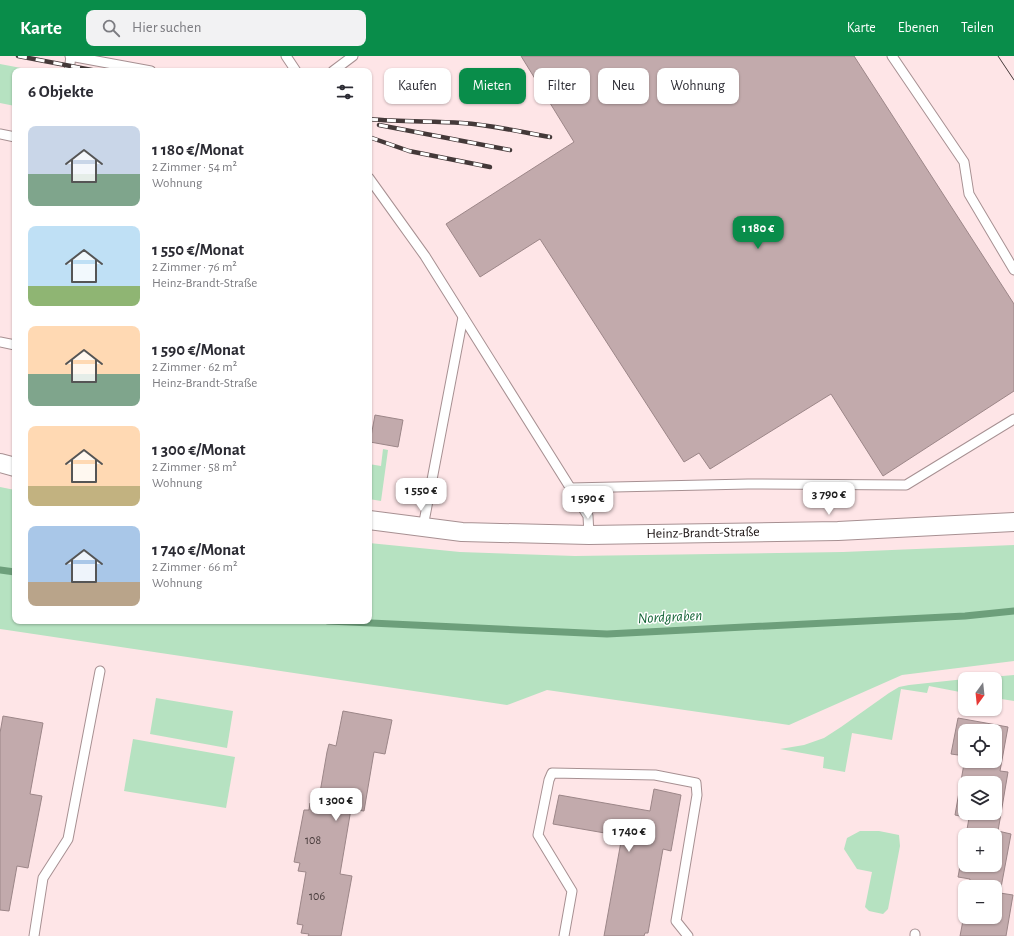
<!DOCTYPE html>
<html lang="de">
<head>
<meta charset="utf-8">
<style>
  :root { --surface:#fff; --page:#f2f2f3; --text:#2b2b33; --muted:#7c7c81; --accent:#098d4a }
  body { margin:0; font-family:"Alegreya Sans",sans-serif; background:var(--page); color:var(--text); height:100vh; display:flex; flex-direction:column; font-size:15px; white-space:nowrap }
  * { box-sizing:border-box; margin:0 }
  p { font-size:13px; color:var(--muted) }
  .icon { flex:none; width:22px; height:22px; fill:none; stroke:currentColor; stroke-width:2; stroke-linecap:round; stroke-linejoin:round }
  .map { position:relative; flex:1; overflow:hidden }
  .drawer { position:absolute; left:12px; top:12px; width:360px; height:556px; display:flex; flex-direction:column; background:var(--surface); border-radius:8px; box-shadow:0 1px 3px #0004 }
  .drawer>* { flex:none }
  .top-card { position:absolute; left:384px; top:12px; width:380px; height:36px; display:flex; gap:8px }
  .needle { width:26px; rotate:195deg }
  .controls { position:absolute; left:958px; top:616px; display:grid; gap:8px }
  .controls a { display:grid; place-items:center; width:44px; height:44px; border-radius:8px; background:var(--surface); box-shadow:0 1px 3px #0004; font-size:20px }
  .price { position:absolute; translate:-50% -34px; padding:0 9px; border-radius:8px; background:#fff; color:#222; font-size:13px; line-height:26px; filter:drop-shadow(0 1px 2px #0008) }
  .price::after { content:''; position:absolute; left:50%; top:24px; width:12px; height:9px; margin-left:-6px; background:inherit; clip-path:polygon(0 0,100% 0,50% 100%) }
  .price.on { background:var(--accent); color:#fff }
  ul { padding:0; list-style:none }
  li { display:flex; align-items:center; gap:12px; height:100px; padding:0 16px }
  li span { display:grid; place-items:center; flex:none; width:112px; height:80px; border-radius:8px; color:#555 }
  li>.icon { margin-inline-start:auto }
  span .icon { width:48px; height:48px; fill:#fffc; stroke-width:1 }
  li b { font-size:17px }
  h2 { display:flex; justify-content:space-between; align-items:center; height:48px; padding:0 16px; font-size:17px }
  .pill { padding:0 14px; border-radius:8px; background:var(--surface); box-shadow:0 1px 3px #0004; font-size:14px; line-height:36px }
  .pill.on { background:var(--accent); color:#fff }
  header { display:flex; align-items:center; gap:24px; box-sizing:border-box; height:56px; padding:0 20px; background:var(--accent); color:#fff }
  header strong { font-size:19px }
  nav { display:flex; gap:22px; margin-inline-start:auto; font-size:14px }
  .search { width:280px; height:36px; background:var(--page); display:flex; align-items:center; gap:10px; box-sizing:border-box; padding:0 14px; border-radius:8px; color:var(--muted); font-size:15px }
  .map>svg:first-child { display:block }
  .green { fill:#b6e2c1 }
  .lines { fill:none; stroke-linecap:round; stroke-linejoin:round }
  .stream { stroke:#6d9f7b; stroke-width:7 }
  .building { fill:#c2aaac; stroke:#9c8688; fill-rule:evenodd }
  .lane-casing { stroke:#a79092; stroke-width:11 }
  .street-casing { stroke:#a79092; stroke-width:20 }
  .lane { stroke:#fff; stroke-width:9 }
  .street { stroke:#fff; stroke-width:18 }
  .tram { stroke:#443939; stroke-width:1 }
  .rail-casing { stroke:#443939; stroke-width:4.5 }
  .rail { stroke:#fff; stroke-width:3; stroke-dasharray:9; stroke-linecap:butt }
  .labels { text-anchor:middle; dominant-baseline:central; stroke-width:3; stroke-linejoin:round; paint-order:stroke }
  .number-label { font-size:12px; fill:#453939 }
  .street-label { font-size:14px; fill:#1b1313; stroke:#fff }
  .water-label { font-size:15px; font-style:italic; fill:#156537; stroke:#fff }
</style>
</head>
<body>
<header>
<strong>Karte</strong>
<div class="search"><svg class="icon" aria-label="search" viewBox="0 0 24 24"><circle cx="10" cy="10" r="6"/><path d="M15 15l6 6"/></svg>Hier suchen</div>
<nav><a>Karte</a><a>Ebenen</a><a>Teilen</a></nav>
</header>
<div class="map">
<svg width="1014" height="880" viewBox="0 0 1014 880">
  <rect width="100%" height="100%" fill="#fee5e7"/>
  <g class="green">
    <polygon points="0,8 37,15 15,15 15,50 0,47"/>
    <polygon points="383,393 388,394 381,445 369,443 369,408 381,410"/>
    <polygon points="0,431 15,434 15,565 369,565 369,487 460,496 575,500 843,496 1014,489 1014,605 902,619 789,669 547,634 507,649 7,574 0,573"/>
    <polygon points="1014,619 1014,645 995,642 995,623 968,623"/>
    <polygon points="965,623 965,637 929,630 927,637 901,633 892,684 852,677 845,716 823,712 824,701 780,693 804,689 824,682 841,671 889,637 899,631 909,629"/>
    <polygon points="156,642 233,655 227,692 150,678"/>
    <polygon points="133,683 235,701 226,752 124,735"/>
    <polygon points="860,775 879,775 899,779 900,790 888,853 883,858 869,855 865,851 872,816 857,813 844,793 847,782"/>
  </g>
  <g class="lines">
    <g class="stream">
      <polyline points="0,514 15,516"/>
      <polyline points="328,565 607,578 965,560 1014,555"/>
    </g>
  </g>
  <g class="building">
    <polygon points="521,0 854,0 1014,248 1014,335 883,420 831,338 710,413 699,397 684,406 540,183 480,221 446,168 574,86"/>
    <polygon points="375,359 403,364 398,391 370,386"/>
    <polygon points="343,655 392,664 385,698 374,696 364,755 351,753 340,818 352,820 341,880 308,880 309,878 301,877 303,869 297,868 306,816 298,815 300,807 294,806 304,754 309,754 310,747 318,748 327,696 329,688 336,690"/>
    <polygon points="3,660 43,667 30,738 42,740 28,812 17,810 9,855 0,854 0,677"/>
    <path d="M958,662L1008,671L1000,715L1008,716L998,775L1011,778L1000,837L1013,839L1006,880H960L965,854V861H995V831H969L970,823L958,821L965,783V809H995V779H966L969,762L955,759L965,702V705H995V675H965V700L951,698ZM965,727H995V757H965Z"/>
    <polygon points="654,733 681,739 671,795 663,793 648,877 645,877 644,880 604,880 622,780 553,768 559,739 650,755"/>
  </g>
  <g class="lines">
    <g class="lane-casing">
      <g id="lane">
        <polyline points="70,0 151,15"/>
        <polyline points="286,0 296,15"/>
        <polyline points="892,0 964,106 969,138 1014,214"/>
        <polyline points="69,15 71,0"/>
        <polyline points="333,15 353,0"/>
        <polyline points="0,78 15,81"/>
        <polyline points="369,122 425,200 588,460 589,479"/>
        <polyline points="0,286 15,289"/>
        <polyline points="570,432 748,428 906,429 1014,363"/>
        <polyline points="423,471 463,261"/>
        <polyline points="34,880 43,822 68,783 100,615"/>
        <polyline points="564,880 572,835 538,779 549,724 552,717 655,719 696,727 697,739 676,865 688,880"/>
        <polyline points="915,880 915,878"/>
      </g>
    </g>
    <g class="street-casing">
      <g id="street">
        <polyline points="0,407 15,411"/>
        <polyline points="369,464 462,476 589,479 838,475 1014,466"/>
      </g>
    </g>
    <use href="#lane" class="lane"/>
    <use href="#street" class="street"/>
    <polyline class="tram" points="998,0 1014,24"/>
    <g class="rail-casing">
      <g id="rail">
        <polyline points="18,0 97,15"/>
        <path d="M369,63C400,66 431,65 462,67C492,69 521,76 550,81"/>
        <polyline points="379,69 510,94"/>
        <polyline points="369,81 409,95 490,111"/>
      </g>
    </g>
    <use href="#rail" class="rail"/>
  </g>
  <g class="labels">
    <g class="number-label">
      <text x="313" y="784">108</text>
      <text x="317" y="840">106</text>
    </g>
    <g class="street-label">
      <text transform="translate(703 477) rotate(-1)">Heinz-Brandt-Straße</text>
    </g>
    <g class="water-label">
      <text transform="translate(670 561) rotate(-3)">Nordgraben</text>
    </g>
  </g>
</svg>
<div class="controls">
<a><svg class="needle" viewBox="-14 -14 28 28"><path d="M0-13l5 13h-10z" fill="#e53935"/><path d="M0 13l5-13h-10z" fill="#7c7c81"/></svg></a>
<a><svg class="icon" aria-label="locate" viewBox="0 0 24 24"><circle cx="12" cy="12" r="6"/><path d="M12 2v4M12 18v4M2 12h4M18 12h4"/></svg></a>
<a><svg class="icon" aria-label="layers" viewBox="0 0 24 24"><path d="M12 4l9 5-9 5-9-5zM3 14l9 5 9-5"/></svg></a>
<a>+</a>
<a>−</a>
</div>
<b class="price on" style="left:758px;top:194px">1 180 €</b>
<b class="price" style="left:421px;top:456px">1 550 €</b>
<b class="price" style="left:829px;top:460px">3 790 €</b>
<b class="price" style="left:588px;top:464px">1 590 €</b>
<b class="price" style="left:336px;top:766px">1 300 €</b>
<b class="price" style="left:629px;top:797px">1 740 €</b>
<div class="top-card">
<a class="pill">Kaufen</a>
<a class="pill on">Mieten</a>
<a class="pill">Filter</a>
<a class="pill">Neu</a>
<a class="pill">Wohnung</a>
</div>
<section class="drawer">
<h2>6 Objekte<svg class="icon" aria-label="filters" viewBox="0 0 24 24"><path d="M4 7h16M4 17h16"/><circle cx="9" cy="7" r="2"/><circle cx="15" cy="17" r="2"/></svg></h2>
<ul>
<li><span style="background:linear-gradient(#c9d6e8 60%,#7fa58c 0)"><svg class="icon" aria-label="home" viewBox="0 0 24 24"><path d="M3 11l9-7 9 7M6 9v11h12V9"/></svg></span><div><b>1 180 €/Monat</b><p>2 Zimmer · 54 m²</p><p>Wohnung</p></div></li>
<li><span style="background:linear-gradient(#bfe0f5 75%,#8fb573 0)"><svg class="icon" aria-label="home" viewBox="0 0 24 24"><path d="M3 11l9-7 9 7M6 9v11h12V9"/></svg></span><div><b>1 550 €/Monat</b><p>2 Zimmer · 76 m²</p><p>Heinz-Brandt-Straße</p></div></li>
<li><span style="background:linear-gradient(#ffd9b3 60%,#7fa58c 0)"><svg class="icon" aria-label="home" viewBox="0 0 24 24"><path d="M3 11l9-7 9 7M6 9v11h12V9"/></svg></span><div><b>1 590 €/Monat</b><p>2 Zimmer · 62 m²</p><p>Heinz-Brandt-Straße</p></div></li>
<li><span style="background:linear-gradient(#ffd9b3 75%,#c2b280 0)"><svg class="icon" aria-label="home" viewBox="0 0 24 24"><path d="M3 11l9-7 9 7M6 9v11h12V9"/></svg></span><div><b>1 300 €/Monat</b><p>2 Zimmer · 58 m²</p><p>Wohnung</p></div></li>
<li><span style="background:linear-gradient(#a9c7e8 70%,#b9a48a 0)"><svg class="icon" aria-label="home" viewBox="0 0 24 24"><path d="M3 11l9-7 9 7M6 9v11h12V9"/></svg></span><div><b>1 740 €/Monat</b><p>2 Zimmer · 66 m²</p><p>Wohnung</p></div></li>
</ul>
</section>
</div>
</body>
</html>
